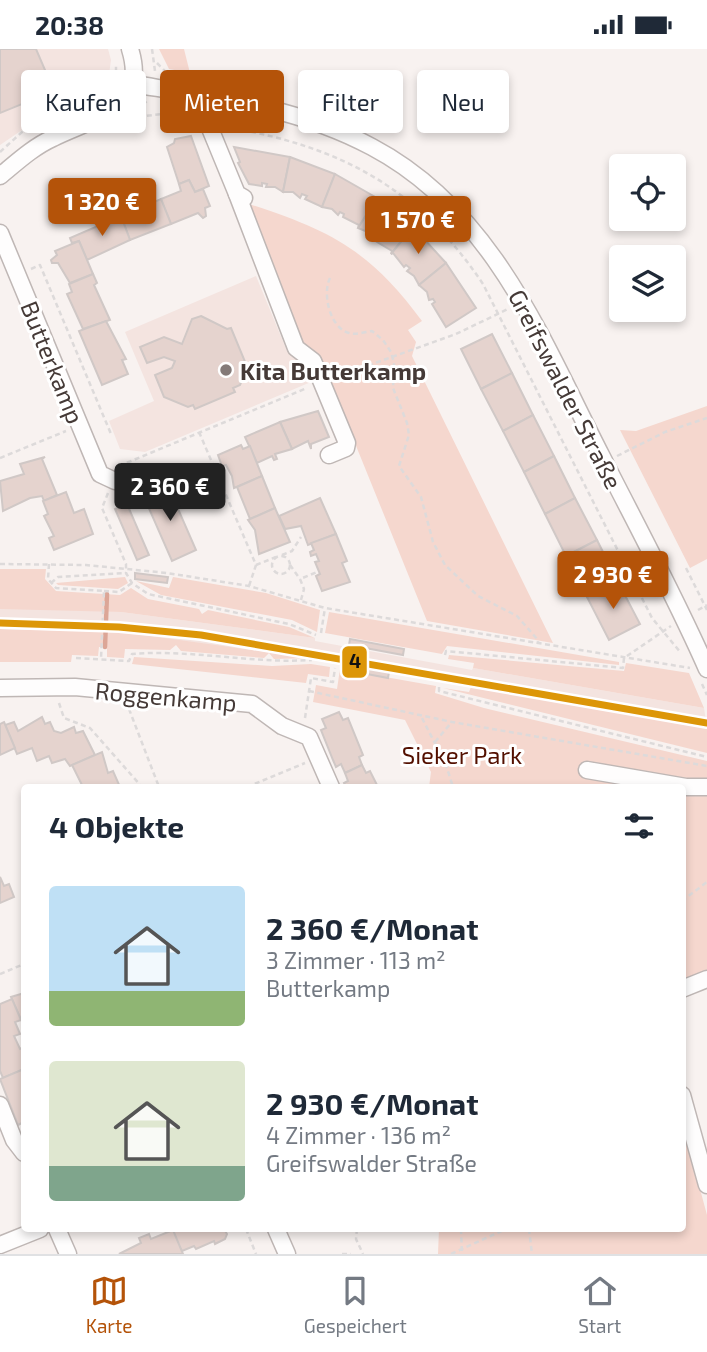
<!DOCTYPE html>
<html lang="de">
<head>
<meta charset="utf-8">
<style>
  :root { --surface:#fff; --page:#f2f2f3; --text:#1f2937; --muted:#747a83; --line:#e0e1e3; --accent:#b45309 }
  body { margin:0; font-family:"Exo 2",sans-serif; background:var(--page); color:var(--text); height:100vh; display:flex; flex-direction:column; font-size:26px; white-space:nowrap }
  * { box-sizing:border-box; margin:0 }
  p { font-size:23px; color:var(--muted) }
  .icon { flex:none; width:38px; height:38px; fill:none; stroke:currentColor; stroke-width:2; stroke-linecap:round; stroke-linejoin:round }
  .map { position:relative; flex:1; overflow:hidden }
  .sheet { position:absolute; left:21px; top:735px; width:665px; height:448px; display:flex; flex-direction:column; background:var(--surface); border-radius:7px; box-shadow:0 4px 10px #0003 }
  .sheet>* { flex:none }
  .banner { position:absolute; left:21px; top:21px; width:665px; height:63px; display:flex; gap:14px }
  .buttons { position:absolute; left:609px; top:105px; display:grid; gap:14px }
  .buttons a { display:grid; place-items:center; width:77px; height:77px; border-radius:7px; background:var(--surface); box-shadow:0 4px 10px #0003; font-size:35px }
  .price { position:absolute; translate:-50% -60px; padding:0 16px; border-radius:7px; background:var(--accent); color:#fff; font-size:23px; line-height:46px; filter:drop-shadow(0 2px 4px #0008) }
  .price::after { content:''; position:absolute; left:50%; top:42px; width:21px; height:16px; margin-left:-10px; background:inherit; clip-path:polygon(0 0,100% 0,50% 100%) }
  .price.on { background:#222; color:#fff }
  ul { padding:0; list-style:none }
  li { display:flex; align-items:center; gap:21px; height:175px; padding:0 28px }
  li span { display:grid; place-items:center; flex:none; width:196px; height:140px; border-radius:7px; color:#555 }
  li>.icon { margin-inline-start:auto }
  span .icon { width:84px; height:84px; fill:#fffc; stroke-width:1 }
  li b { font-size:30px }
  h2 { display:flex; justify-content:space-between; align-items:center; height:84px; padding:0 28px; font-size:30px }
  .pill { padding:0 24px; border-radius:7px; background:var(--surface); box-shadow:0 4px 10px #0003; font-size:24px; line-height:63px }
  .pill.on { background:var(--accent); color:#fff }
  .status { display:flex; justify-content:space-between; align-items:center; height:49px; padding:0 35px; background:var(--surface); direction:ltr }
  .status svg { height:19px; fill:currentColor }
  .dock { display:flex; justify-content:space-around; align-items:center; height:98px; border-top:2px solid var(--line); background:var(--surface); font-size:19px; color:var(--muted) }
  .dock a { display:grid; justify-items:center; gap:4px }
  .dock .on { color:var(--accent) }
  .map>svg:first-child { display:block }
  .built { fill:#f4e4e0 }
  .green { fill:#f5d7ce }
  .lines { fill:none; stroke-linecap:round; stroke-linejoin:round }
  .stream { stroke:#dca697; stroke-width:4.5 }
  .building { fill:#e5d3ce; stroke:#d0c8c6; stroke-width:2 }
  .minor-casing { stroke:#bfb7b5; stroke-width:19 }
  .path { stroke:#dddada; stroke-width:2.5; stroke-dasharray:5 3.5; stroke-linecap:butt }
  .minor { stroke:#fefdfd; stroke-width:16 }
  .metro-1-casing { stroke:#fff; stroke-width:12 }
  .metro-1 { stroke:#dc9608; stroke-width:7 }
  .poi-dot { fill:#847a78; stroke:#fff; stroke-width:2.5 }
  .labels { text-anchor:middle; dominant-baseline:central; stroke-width:6; stroke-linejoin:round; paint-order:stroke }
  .street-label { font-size:24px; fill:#453a37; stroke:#fff }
  .poi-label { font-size:24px; font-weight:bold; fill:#453a37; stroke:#fff; text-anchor:start }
  .park-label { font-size:24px; fill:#531000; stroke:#fff }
  .line-badge { stroke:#fff; stroke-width:2.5 }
  .pale-badge-label { font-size:19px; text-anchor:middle; font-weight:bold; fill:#111 }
</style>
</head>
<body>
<div class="status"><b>20:38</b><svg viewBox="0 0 49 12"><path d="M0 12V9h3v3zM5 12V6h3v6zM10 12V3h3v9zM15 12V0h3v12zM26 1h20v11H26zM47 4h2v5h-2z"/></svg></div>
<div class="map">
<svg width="707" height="1205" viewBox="0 0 707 1205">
  <rect width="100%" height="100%" fill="#f8f2f0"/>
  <g class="built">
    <polygon points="0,0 108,0 111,11 108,32 94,43 59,56 0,96"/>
    <polygon points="256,227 287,302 308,315 314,328 311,333 145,403 120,400 109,372 154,352 125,283"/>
    <polygon points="44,559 121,563 315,589 315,592 472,621 473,619 704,659 707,679 570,657 313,607 44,579 0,580 0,560"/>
  </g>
  <g class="green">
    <polygon points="159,0 184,0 190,24 169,20"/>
    <path d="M246,154C329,181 369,200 422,272L408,281L416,293L412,307L553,594L427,572L333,340L304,299Z"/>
    <polygon points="707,357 707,510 690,519 620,381 636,382"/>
    <polygon points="0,520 46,520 45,530 56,542 120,546 131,539 148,550 199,560 202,565 208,561 289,578 315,589 121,563 0,560"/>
    <polygon points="125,528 128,534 118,540 58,536 56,534"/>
    <polygon points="173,528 266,544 320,561 317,583 292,571 161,546 136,532 169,539"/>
    <polygon points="329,563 619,613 619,616 447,597 442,605 325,584"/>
    <polygon points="0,580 121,583 312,609 274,610 269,604 264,609 181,602 176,596 170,601 125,600 124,609 107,608 107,598 99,598 98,607 72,606 71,613 0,613"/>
    <polygon points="449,606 624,622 626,614 689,624 704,659 473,619 474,614 448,610"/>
    <polygon points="134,608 272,617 311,615 330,618 329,628 308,625 306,634 132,615"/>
    <polygon points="340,620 436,637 435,644 484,659 707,712 707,923 683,933 682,738 429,738 431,723 405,671 313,653 316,636 337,640"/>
    <polygon points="471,638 707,679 707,704 443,639 469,643"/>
    <polygon points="683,1077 707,1166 707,1205 438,1205 439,1180 682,1180"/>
  </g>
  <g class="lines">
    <polyline class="stream" points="105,598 107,545"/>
  </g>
  <g class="building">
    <polygon points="0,0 36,0 54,42 0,64"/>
    <polygon points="191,87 209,137 195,143 189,131 179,135 167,98 174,94 175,90"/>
    <polygon points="234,98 290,108 283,143 275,138 266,138 267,135 262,134 262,137 249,135 238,114 240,113"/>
    <polygon points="290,108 335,125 322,158 305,150 307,147 302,145 300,149 293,143 283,143"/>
    <polygon points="335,125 377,149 358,179 359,176 343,168 344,165 340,163 338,166 332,160 322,158"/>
    <polygon points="189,131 195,143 203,140 210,157 205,159 206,167 203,169 198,164 171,175 161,150 181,142 179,135"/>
    <polygon points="377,149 413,178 391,205 392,202 377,193 379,190 375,187 373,190 368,183 358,179"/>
    <polygon points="161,150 171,175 130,191 121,167"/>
    <polygon points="121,167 130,191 87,211 79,192 72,194 70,189"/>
    <polygon points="413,178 446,214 419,236 414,227 407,222 410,219 406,216 404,218 393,204 391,205"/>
    <polygon points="79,192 93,225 70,234 58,214 52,214 51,211 57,206 55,202"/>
    <polygon points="446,214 476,259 446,278 432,255 435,253 433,250 429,251 427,243 419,236"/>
    <polygon points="93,225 97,234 94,236 110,271 83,280 67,245 72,243 69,235"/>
    <polygon points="201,267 227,280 231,279 246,315 242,316 245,324 240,336 233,339 235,343 195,360 193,356 188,358 164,348 155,326 172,319 175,312 164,308 147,314 140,298 164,288 182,295 192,270"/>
    <polygon points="106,272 126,310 122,311 128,325 102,336 79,282"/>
    <polygon points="492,285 512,324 481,340 461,300"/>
    <polygon points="512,324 533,366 503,382 481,340"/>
    <polygon points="318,362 329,388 311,395 311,400 308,392 292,400 280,373"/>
    <polygon points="533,366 554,407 524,423 503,382"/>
    <polygon points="280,373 292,400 275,405 277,410 274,411 272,407 257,414 245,388"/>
    <polygon points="241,396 243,400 250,397 262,427 234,439 232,427 226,416 222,417 218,406"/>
    <polygon points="554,407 575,449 545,465 524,423"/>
    <polygon points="45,408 42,410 57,446 44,452 42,447 30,449 3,462 0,432 24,425 20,415"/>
    <polygon points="262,427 275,459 250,470 237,438"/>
    <polygon points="168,437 196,501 172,512 144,448"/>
    <polygon points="66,443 74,464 84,460 93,485 54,501 49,489 54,487 44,467 48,465 43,452"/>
    <polygon points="320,449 336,485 308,496 301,477 285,480 279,467"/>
    <polygon points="575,449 597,491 566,507 545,465"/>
    <polygon points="127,455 149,506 137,511 115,460"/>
    <polygon points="275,459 290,493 259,505 255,481 248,471"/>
    <polygon points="336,485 347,512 342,514 350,533 322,542 316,527 320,525 315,513 319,512 316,505 311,507 310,503 314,501 311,494"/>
    <polygon points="597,491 618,533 587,548 566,507"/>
    <polygon points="135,524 168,528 167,534 135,530"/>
    <polygon points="618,533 640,575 609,591 587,548"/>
    <polygon points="350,590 404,600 403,606 349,596"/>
    <polygon points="357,618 389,623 388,629 356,623"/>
    <polygon points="339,663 343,671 348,669 363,706 359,708 362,716 345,724 341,715 336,718 333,711 321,681 326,679 322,670"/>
    <polygon points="42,668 45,675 50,673 54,682 61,684 74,678 76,684 83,682 95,706 70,717 65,710 52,714 49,707 37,712 32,699 17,705 5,676 14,673 18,682"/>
    <polygon points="4,673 15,699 0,706 0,675"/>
    <polygon points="102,703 108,724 113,722 120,738 83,738 72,716"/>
    <polygon points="362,716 366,724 370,722 378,738 346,738 344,734 348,732 345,724"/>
    <polygon points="0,828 4,837 9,835 14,848 0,854"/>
    <polygon points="24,944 24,969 21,971 11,948"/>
    <polygon points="12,950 21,971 15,973 20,985 14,987 20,1000 24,998 22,1007 24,1020 3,1029 0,1022 0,955"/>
    <polygon points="24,1020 24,1073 18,1076 0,1030"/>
    <polygon points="169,1180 224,1180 227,1185 225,1190 215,1195 214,1192 196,1200 194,1197 182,1202"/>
    <polygon points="173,1181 183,1205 119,1205 141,1194 139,1189 149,1185 151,1190"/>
  </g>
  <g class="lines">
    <g class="minor-casing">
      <g id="minor">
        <path d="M133,35C214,48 298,58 372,98C493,162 542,291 601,406C637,477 675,547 707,620"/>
        <polyline points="207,72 237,145 244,149"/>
        <path d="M0,127C17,113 33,98 53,89C95,68 149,61 130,0"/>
        <polyline points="237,145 296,299 313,312 347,394 346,399 329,406"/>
        <polyline points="0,184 100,425 115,432"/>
        <polyline points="0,639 75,638 252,655 282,677 309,688 331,738"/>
        <polyline points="587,721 686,738 707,738"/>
        <polyline points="682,940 707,930"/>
        <polyline points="682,1046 707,1136"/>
        <polyline points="0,1056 14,1091 24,1104"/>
        <polyline points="57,1180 68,1205"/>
        <polyline points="276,1180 287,1205"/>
        <polyline points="0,1196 40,1180"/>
      </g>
    </g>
    <g class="path">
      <polyline points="152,0 155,22"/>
      <polyline points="157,14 167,24"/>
      <polyline points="130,69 193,61"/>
      <polyline points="124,73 147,52"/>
      <path d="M226,78C339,97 418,138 483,235L652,569L681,604"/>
      <polyline points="0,103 22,83 49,66 103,43 116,24 116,17"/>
      <polyline points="31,220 40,216 111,385"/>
      <path d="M330,229C322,245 330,279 349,284C356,286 365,283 372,282L383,291L391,303L394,314L393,339L407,374L409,386L399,417L421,448L433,493L445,516L478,547L517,567L538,591V595"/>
      <polyline points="336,328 456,285 508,260"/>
      <polyline points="199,383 256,516 249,537"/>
      <polyline points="617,407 665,383 707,369"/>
      <polyline points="0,409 66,382"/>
      <polyline points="119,417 307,339"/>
      <polyline points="108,444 102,459 126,515 126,524 132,534 148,545 289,575 316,586"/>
      <polyline points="282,506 292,502 301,488"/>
      <circle cx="281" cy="516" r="9"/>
      <polyline points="0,515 86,516 167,524 249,537 325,559 690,619"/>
      <polyline points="49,515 48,530 56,539 104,542 101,610"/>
      <polyline points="256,516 276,508"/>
      <polyline points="290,516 300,530"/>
      <polyline points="686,519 707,561"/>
      <polyline points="51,534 58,528 126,524"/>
      <polyline points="104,542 119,543 132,534"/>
      <polyline points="301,551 304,540 300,530 317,523"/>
      <polyline points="698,561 707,556"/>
      <polyline points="321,584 325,559"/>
      <polyline points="445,606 446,602 623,619 624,609 671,577"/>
      <path d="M76,609L129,612L132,605C192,600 251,615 312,611"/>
      <polyline points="702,635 707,646"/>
      <polyline points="439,638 439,642 707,708"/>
      <polyline points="309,642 452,673 707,717"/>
      <polyline points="59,654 64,669 90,679 142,738"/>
      <polyline points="129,660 159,738"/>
      <polyline points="305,669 311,629 333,633 335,619"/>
      <polyline points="422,669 446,716 453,738"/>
      <polyline points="435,693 451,674"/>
      <polyline points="247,738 305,714"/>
      <polyline points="682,852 707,833"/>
      <polyline points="0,925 24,915"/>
      <polyline points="246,1180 256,1205"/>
      <polyline points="357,1180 356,1190 363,1205"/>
      <polyline points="461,1180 462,1205"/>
      <polyline points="529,1180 532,1205"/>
      <polyline points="342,1205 351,1205"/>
      <polyline points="451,1205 506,1180"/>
    </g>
    <use href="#minor" class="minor"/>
    <g class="metro-1-casing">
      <polyline id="metro-1" points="0,574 119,578 201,586 707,674"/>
    </g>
    <use href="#metro-1" class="metro-1"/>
  </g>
  <circle class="poi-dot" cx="226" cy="321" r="7"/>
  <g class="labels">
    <g class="street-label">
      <text transform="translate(53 313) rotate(68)">Butterkamp</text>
      <text transform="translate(566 340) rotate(63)">Greifswalder Straße</text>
      <text transform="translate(166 647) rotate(5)">Roggenkamp</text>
    </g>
    <g class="poi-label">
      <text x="240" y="321">Kita Butterkamp</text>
    </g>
    <g class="park-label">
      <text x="462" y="705">Sieker Park</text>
    </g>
  </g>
  <rect class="line-badge" x="341" y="596" width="27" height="34" rx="7" fill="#dc9608"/>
  <g class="pale-badge-label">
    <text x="355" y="619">4</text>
  </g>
</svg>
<div class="buttons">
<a><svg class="icon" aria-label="locate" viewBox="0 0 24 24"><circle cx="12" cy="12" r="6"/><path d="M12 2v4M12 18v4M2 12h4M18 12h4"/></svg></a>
<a><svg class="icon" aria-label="layers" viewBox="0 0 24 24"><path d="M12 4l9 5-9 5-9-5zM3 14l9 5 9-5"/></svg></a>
</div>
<b class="price" style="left:102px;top:189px">1 320 €</b>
<b class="price" style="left:418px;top:207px">1 570 €</b>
<b class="price on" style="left:170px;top:474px">2 360 €</b>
<b class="price" style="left:613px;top:562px">2 930 €</b>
<div class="banner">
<a class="pill">Kaufen</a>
<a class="pill on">Mieten</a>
<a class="pill">Filter</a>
<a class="pill">Neu</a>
</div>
<section class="sheet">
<h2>4 Objekte<svg class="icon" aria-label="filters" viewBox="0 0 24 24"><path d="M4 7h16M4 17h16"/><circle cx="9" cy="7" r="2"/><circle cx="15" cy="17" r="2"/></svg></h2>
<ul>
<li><span style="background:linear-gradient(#bfe0f5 75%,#8fb573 0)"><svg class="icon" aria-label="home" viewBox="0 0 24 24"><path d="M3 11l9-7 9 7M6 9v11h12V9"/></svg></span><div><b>2 360 €/Monat</b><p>3 Zimmer · 113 m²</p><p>Butterkamp</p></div></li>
<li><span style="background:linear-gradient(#dfe7d0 75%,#7fa58c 0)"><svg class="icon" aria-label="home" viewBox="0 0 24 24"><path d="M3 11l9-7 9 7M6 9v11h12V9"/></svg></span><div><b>2 930 €/Monat</b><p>4 Zimmer · 136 m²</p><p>Greifswalder Straße</p></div></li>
</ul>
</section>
</div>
<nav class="dock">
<a class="on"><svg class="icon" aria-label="map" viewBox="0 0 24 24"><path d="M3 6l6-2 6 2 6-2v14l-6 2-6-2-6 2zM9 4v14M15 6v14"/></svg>Karte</a>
<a><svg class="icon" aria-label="saved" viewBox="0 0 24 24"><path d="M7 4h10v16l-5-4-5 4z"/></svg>Gespeichert</a>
<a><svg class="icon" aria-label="home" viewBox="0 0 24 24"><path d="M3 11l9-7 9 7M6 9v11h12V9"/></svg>Start</a>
</nav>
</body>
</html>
